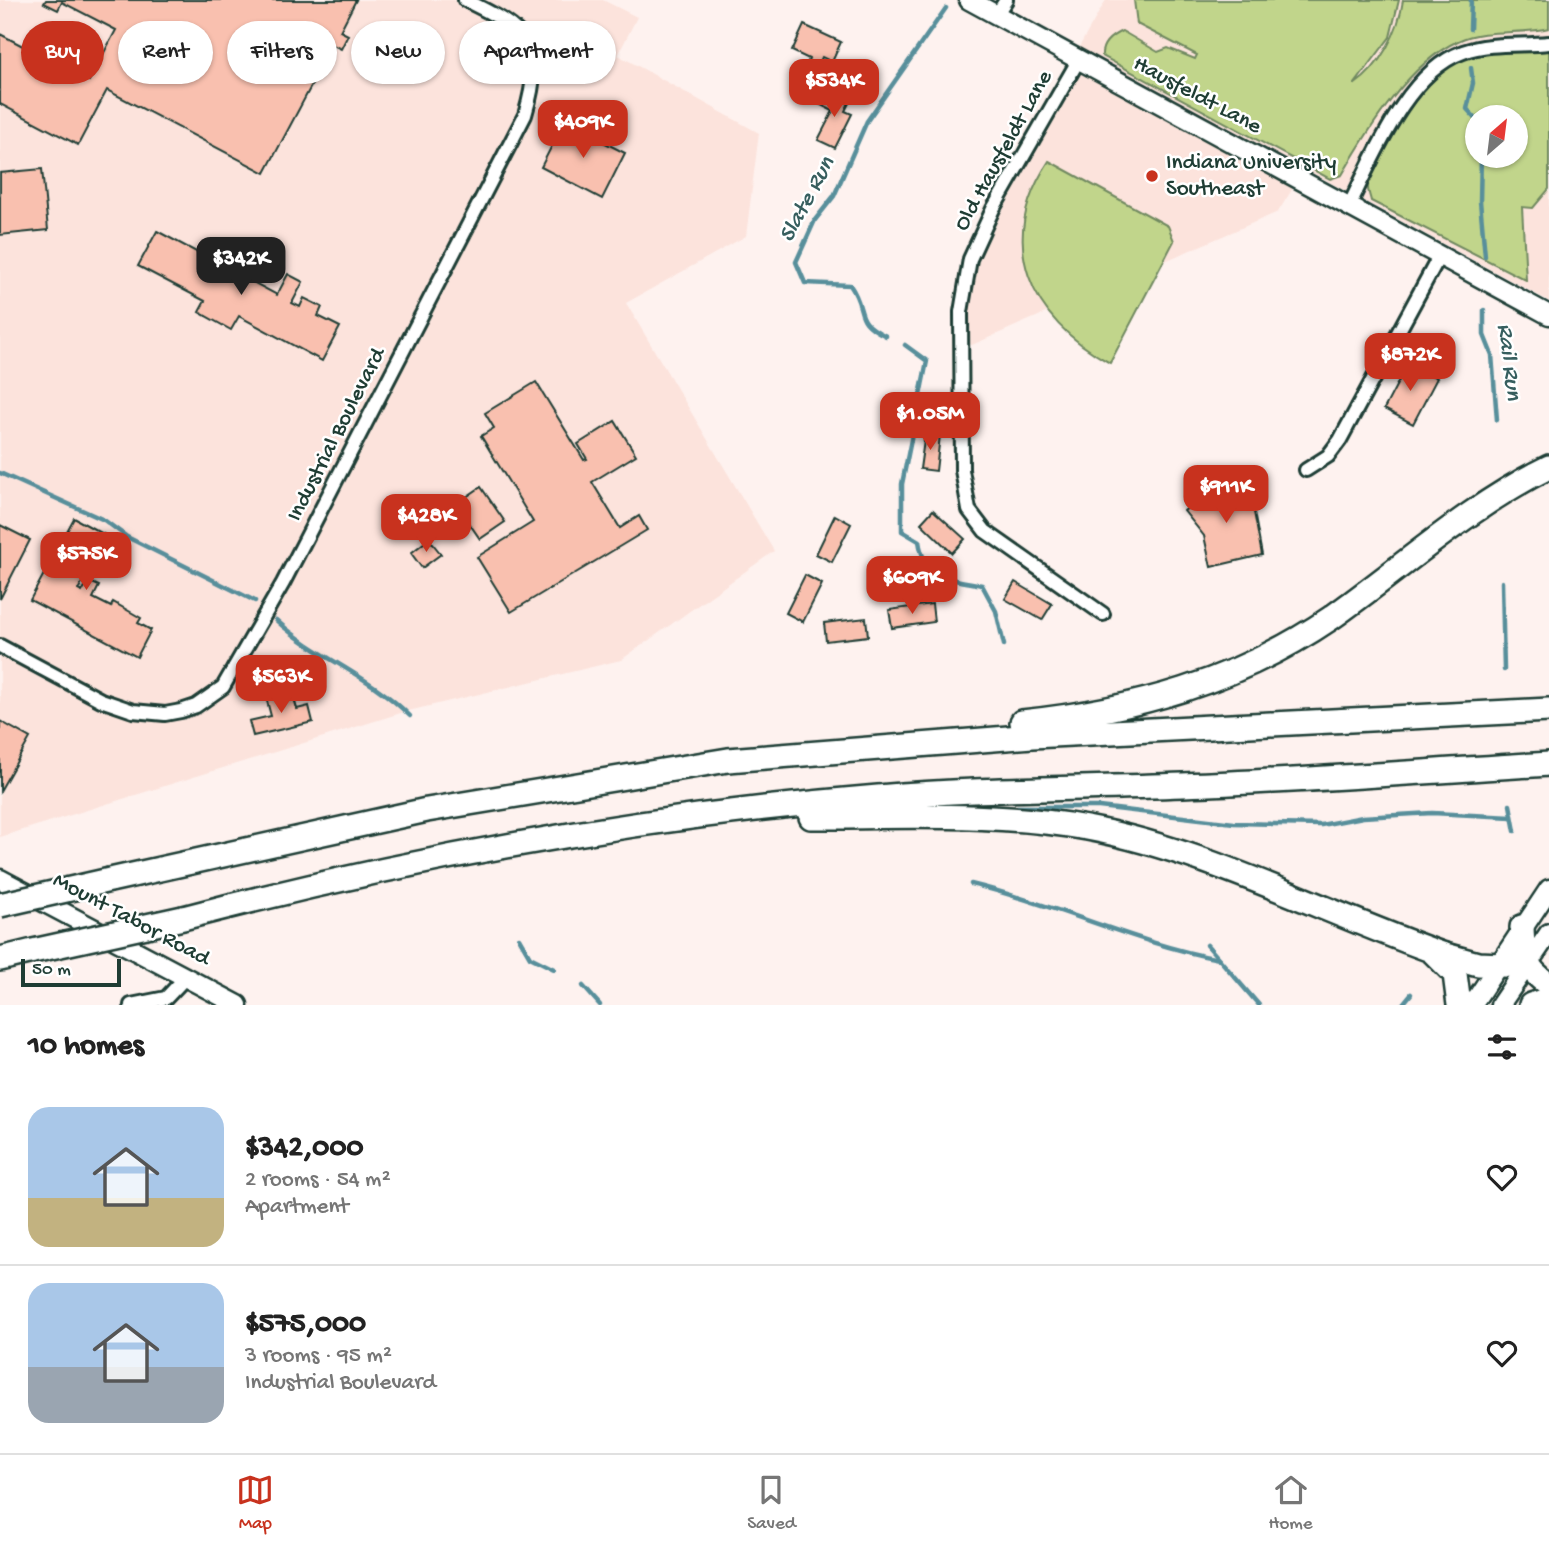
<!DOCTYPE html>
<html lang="en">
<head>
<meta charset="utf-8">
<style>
  :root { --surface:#fff; --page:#f2f2f2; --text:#222; --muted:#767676; --line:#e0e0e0; --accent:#c8321e }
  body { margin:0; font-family:"Gochi Hand",sans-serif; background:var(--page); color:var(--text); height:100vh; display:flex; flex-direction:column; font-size:26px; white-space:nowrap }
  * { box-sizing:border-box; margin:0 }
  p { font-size:23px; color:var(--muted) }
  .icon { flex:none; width:38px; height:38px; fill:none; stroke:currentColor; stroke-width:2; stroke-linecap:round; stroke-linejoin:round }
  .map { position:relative; height:1005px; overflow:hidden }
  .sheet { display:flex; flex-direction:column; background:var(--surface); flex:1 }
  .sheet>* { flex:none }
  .guide { position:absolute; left:21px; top:21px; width:700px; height:63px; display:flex; gap:14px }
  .needle { width:46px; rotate:28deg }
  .tools { position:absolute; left:1465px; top:105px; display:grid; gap:14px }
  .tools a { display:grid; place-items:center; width:63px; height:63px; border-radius:50%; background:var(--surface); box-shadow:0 2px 5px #0004; font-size:35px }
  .scale { position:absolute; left:21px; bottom:18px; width:100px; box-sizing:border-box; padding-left:7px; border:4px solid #1f3d34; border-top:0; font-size:19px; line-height:24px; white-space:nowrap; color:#1f3d34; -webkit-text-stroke:5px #fff; paint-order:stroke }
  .price { position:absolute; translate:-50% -60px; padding:0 16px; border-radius:14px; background:var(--accent); color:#fff; font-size:23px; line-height:46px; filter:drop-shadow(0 2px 4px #0008) }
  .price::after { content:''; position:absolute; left:50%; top:42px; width:21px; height:16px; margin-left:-10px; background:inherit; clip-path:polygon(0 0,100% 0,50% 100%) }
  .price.active { background:#222; color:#fff }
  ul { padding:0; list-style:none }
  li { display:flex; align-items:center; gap:21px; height:175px; padding:0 28px }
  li+li { border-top:2px solid var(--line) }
  li span { display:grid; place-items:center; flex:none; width:196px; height:140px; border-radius:21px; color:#555 }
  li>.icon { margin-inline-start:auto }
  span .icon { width:84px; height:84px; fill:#fffc; stroke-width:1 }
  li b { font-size:30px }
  h2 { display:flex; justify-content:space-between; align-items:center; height:84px; padding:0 28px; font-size:30px }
  .chip { padding:0 24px; border-radius:32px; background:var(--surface); box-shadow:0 2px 5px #0004; font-size:24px; line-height:63px }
  .chip.active { background:var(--accent); color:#fff }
  .tabs { display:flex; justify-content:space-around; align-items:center; height:98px; border-top:2px solid var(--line); background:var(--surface); font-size:19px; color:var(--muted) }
  .tabs a { display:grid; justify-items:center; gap:4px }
  .tabs .active { color:var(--accent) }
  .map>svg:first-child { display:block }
  .built { fill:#fce3dc; fill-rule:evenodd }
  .green { fill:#c1d58b; stroke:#708960; stroke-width:2; fill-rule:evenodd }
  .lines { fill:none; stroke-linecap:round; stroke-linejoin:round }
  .stream { stroke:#588f9b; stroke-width:4.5 }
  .building { fill:#f9c0af; stroke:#1f3d34; stroke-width:2 }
  .street-casing { stroke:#1f3d34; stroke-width:18 }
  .secondary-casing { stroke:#1f3d34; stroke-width:23 }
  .highway-casing { stroke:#1f3d34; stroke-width:28 }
  .street { stroke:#fff; stroke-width:12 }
  .secondary { stroke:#fff; stroke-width:18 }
  .highway { stroke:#fff; stroke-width:23 }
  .highway-bridge-casing { stroke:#1f3d34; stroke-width:28; stroke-linecap:butt }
  .highway-bridge { stroke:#fff; stroke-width:23 }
  .poi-dot { fill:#c8321e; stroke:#fff; stroke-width:2.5 }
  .labels { text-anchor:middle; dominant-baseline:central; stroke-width:5; stroke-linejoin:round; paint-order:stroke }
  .street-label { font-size:23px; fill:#1f3d34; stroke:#fff }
  .poi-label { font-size:23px; fill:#1f3d34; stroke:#fff; text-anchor:start }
  .water-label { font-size:24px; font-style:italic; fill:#375f5f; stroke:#fff }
</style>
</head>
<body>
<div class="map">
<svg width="1549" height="1005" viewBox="0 0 1549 1005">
  <rect width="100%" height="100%" fill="#fef2ef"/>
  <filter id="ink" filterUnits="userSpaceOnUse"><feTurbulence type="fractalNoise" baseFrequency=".0143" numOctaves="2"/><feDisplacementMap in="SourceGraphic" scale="14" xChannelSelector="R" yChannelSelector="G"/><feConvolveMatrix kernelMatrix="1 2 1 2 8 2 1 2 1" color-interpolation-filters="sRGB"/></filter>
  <g filter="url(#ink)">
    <g class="built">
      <polygon points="0,0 603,0 637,17 618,55 759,133 746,236 626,303 774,551 621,660 404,712 0,837"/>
      <path d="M1106,0H1549V301L1305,169L1278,212L972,345L954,338L957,283L969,239ZM1477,117H1516V156H1477Z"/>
    </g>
    <g class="green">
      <path d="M1134,0H1399L1390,37L1354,85C1380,67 1399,32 1403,0H1549V28C1520,35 1486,28 1458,41C1409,63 1368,130 1342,175L1330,179L1102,56C1101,43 1111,36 1122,31L1158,52L1168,48L1195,59L1197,55L1137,24Z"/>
      <path d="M1549,43V189L1533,208L1522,207L1526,280L1371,201C1370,196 1367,190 1368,185C1372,151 1432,71 1463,56C1480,48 1528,46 1549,43ZM1477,117H1516V156H1477Z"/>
      <path d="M1049,161L1168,226L1174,241L1110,363C1029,319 995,243 1049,161Z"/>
    </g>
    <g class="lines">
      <g class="stream">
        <polyline points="1470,29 1471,0"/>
        <polyline points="1471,68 1473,83 1467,109 1477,120"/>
        <polyline points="1481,156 1480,201 1485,256"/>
        <polyline points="1484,310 1484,335 1492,355 1497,420"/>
        <path d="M886,336C852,320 868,311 850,285L805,283L796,262L815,220L834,196L867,121L946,8"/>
        <path d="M905,345L927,361L902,484V531L919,541C925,581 949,578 982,585L996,611L1004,645"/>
        <polyline points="0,473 104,520 127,537 255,601"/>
        <polyline points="1502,582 1504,670"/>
        <path d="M276,620C316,657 371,676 410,716"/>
        <polyline points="1510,805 1515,831"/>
        <polyline points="1017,807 1099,807 1234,823 1321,825 1363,817 1432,813 1512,817"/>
        <path d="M971,884C1055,904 1134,943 1219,959"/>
        <polyline points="519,938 530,957 554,969"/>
        <polyline points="1207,945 1259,1005"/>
        <polyline points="583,986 600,1005"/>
        <polyline points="1402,1005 1411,994"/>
      </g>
    </g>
    <g class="building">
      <polygon points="46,0 356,0 340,31 348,35 341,49 333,45 265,173 107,90 78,145 0,104 0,34 89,81 116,30 62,2 58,10 44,3"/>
      <polygon points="804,25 841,42 832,62 822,57 816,71 806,67 809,59 792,51"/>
      <polygon points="820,93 849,103 845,111 852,114 835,148 818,140 833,111 815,102"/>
      <polygon points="564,122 625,153 602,199 541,167"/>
      <polygon points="42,169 48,230 0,235 0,173"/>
      <polygon points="157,231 277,295 288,274 303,282 292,303 300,307 304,298 322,307 318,316 340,327 322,361 239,316 231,330 199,312 205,301 138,266"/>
      <polygon points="1408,363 1437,378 1413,424 1384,409"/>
      <polygon points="536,382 584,460 587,459 578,444 615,421 636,455 592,482 620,528 639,516 647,530 511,612 477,557 533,522 481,436 494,428 485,413"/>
      <polygon points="925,433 940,435 936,471 920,469"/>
      <polygon points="1226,478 1254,512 1262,555 1211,567 1204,536 1184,511"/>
      <polygon points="481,487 505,522 480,539 456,504"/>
      <polygon points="933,510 965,539 952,553 921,523"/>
      <polygon points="835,515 851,524 832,562 816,554"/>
      <polygon points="74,518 107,536 78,590 82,592 88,581 99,586 93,598 111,607 113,602 141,618 138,623 151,630 137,657 30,600"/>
      <polygon points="0,525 30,540 0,599"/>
      <polygon points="429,539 441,554 422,568 411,553"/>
      <polygon points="805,575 822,584 803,622 786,613"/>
      <polygon points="1015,582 1052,604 1042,620 1005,599"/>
      <polygon points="932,604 934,622 892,628 889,610"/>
      <polygon points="866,618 868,636 826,641 824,623"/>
      <polygon points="292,691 297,709 309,706 313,722 253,736 249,721 271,716 266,697"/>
      <polygon points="0,721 30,738 0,791"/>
    </g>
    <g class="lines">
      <g class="street-casing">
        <g id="street">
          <polyline points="996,15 1006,0"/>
          <polyline points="1078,61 993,209 970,259 961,312 962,470 969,510 985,531 1103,614"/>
          <path d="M1349,206C1374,156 1407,72 1463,52C1490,42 1521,46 1549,43"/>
          <polyline points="1306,470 1328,456 1340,440 1440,255"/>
          <path d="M0,646L101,700L133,711L165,714L181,711L196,706L223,687L283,583L525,115C546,44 527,30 465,0"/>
          <polyline points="131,1005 166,998 186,977"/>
        </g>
      </g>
      <g class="secondary-casing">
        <g id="secondary">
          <polyline points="969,0 1549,315"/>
          <polyline points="0,879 238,1005"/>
          <polyline points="1472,1005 1549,889"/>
          <polyline points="1500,1005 1549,933"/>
        </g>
      </g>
      <g class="highway-casing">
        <g id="highway">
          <path d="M1022,722C1134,710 1237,682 1331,618C1403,567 1469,506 1549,467"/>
          <path d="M811,817C902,817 997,812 1087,828C1207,850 1327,914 1442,954L1478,964L1527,966"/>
          <polyline points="110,880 427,810 728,760 1032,736 1549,710"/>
          <path d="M183,918C411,858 643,816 878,797C979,788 1081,789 1183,785C1305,781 1427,771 1549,764"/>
          <path d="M1522,927C1523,958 1523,966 1549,985"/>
          <polyline points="1434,953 1455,974 1459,1005"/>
          <polyline points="0,959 33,951"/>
          <polyline points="1531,1005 1549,999"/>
        </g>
      </g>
      <use href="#street" class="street"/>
      <use href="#secondary" class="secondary"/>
      <use href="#highway" class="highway"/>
      <g class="highway-bridge-casing">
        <g id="highway-bridge">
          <polyline points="0,905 110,880"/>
          <polyline points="33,951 183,918"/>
        </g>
      </g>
      <use href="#highway-bridge" class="highway-bridge"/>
    </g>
  </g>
  <circle class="poi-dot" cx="1152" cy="176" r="7"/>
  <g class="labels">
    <g class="street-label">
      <text transform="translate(1197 96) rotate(28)">Hausfeldt Lane</text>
      <text transform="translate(1004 151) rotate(-61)">Old Hausfeldt Lane</text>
      <text transform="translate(337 435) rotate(-63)">Industrial Boulevard</text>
      <text transform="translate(131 920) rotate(28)">Mount Tabor Road</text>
    </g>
    <g class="poi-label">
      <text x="1166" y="163">Indiana University<tspan x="1166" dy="26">Southeast</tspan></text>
    </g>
    <g class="water-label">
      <text transform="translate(808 200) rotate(-62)">Slate Run</text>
      <text transform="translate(1508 362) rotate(83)">Rail Run</text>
    </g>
  </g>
</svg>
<div class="tools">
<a><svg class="needle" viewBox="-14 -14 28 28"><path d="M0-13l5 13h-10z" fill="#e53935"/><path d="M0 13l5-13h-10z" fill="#767676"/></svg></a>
</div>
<div class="scale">50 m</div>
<b class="price" style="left:834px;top:119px">$534K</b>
<b class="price" style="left:583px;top:160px">$409K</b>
<b class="price active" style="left:241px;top:297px">$342K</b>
<b class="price" style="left:1410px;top:393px">$872K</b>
<b class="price" style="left:930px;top:452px">$1.05M</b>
<b class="price" style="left:1226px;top:525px">$911K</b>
<b class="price" style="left:426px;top:554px">$428K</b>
<b class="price" style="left:86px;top:592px">$575K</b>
<b class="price" style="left:912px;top:616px">$609K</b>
<b class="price" style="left:281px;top:715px">$563K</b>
<div class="guide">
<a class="chip active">Buy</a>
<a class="chip">Rent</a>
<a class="chip">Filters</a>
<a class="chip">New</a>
<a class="chip">Apartment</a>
</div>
</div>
<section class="sheet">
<h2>10 homes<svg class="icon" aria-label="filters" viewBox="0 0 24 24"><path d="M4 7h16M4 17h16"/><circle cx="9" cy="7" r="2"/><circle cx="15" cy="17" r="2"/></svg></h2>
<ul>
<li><span style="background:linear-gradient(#a9c7e8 65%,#c2b280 0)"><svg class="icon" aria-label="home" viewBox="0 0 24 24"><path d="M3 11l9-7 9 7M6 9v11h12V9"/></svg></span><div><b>$342,000</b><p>2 rooms · 54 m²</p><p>Apartment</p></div><svg class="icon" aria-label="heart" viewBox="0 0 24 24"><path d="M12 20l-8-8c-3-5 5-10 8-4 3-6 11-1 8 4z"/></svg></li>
<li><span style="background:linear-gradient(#a9c7e8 60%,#9aa5b1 0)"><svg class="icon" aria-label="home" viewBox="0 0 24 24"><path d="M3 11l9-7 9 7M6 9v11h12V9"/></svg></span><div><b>$575,000</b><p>3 rooms · 95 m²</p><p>Industrial Boulevard</p></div><svg class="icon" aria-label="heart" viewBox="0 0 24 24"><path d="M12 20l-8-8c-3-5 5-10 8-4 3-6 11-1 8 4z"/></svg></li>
</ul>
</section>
<nav class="tabs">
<a class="active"><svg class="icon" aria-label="map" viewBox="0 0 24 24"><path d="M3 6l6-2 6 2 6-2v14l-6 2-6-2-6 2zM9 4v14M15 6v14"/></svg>Map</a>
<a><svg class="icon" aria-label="saved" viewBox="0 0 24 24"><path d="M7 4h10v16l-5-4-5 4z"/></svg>Saved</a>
<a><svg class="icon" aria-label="home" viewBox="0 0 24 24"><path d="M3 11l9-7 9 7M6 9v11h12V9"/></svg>Home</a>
</nav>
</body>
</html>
